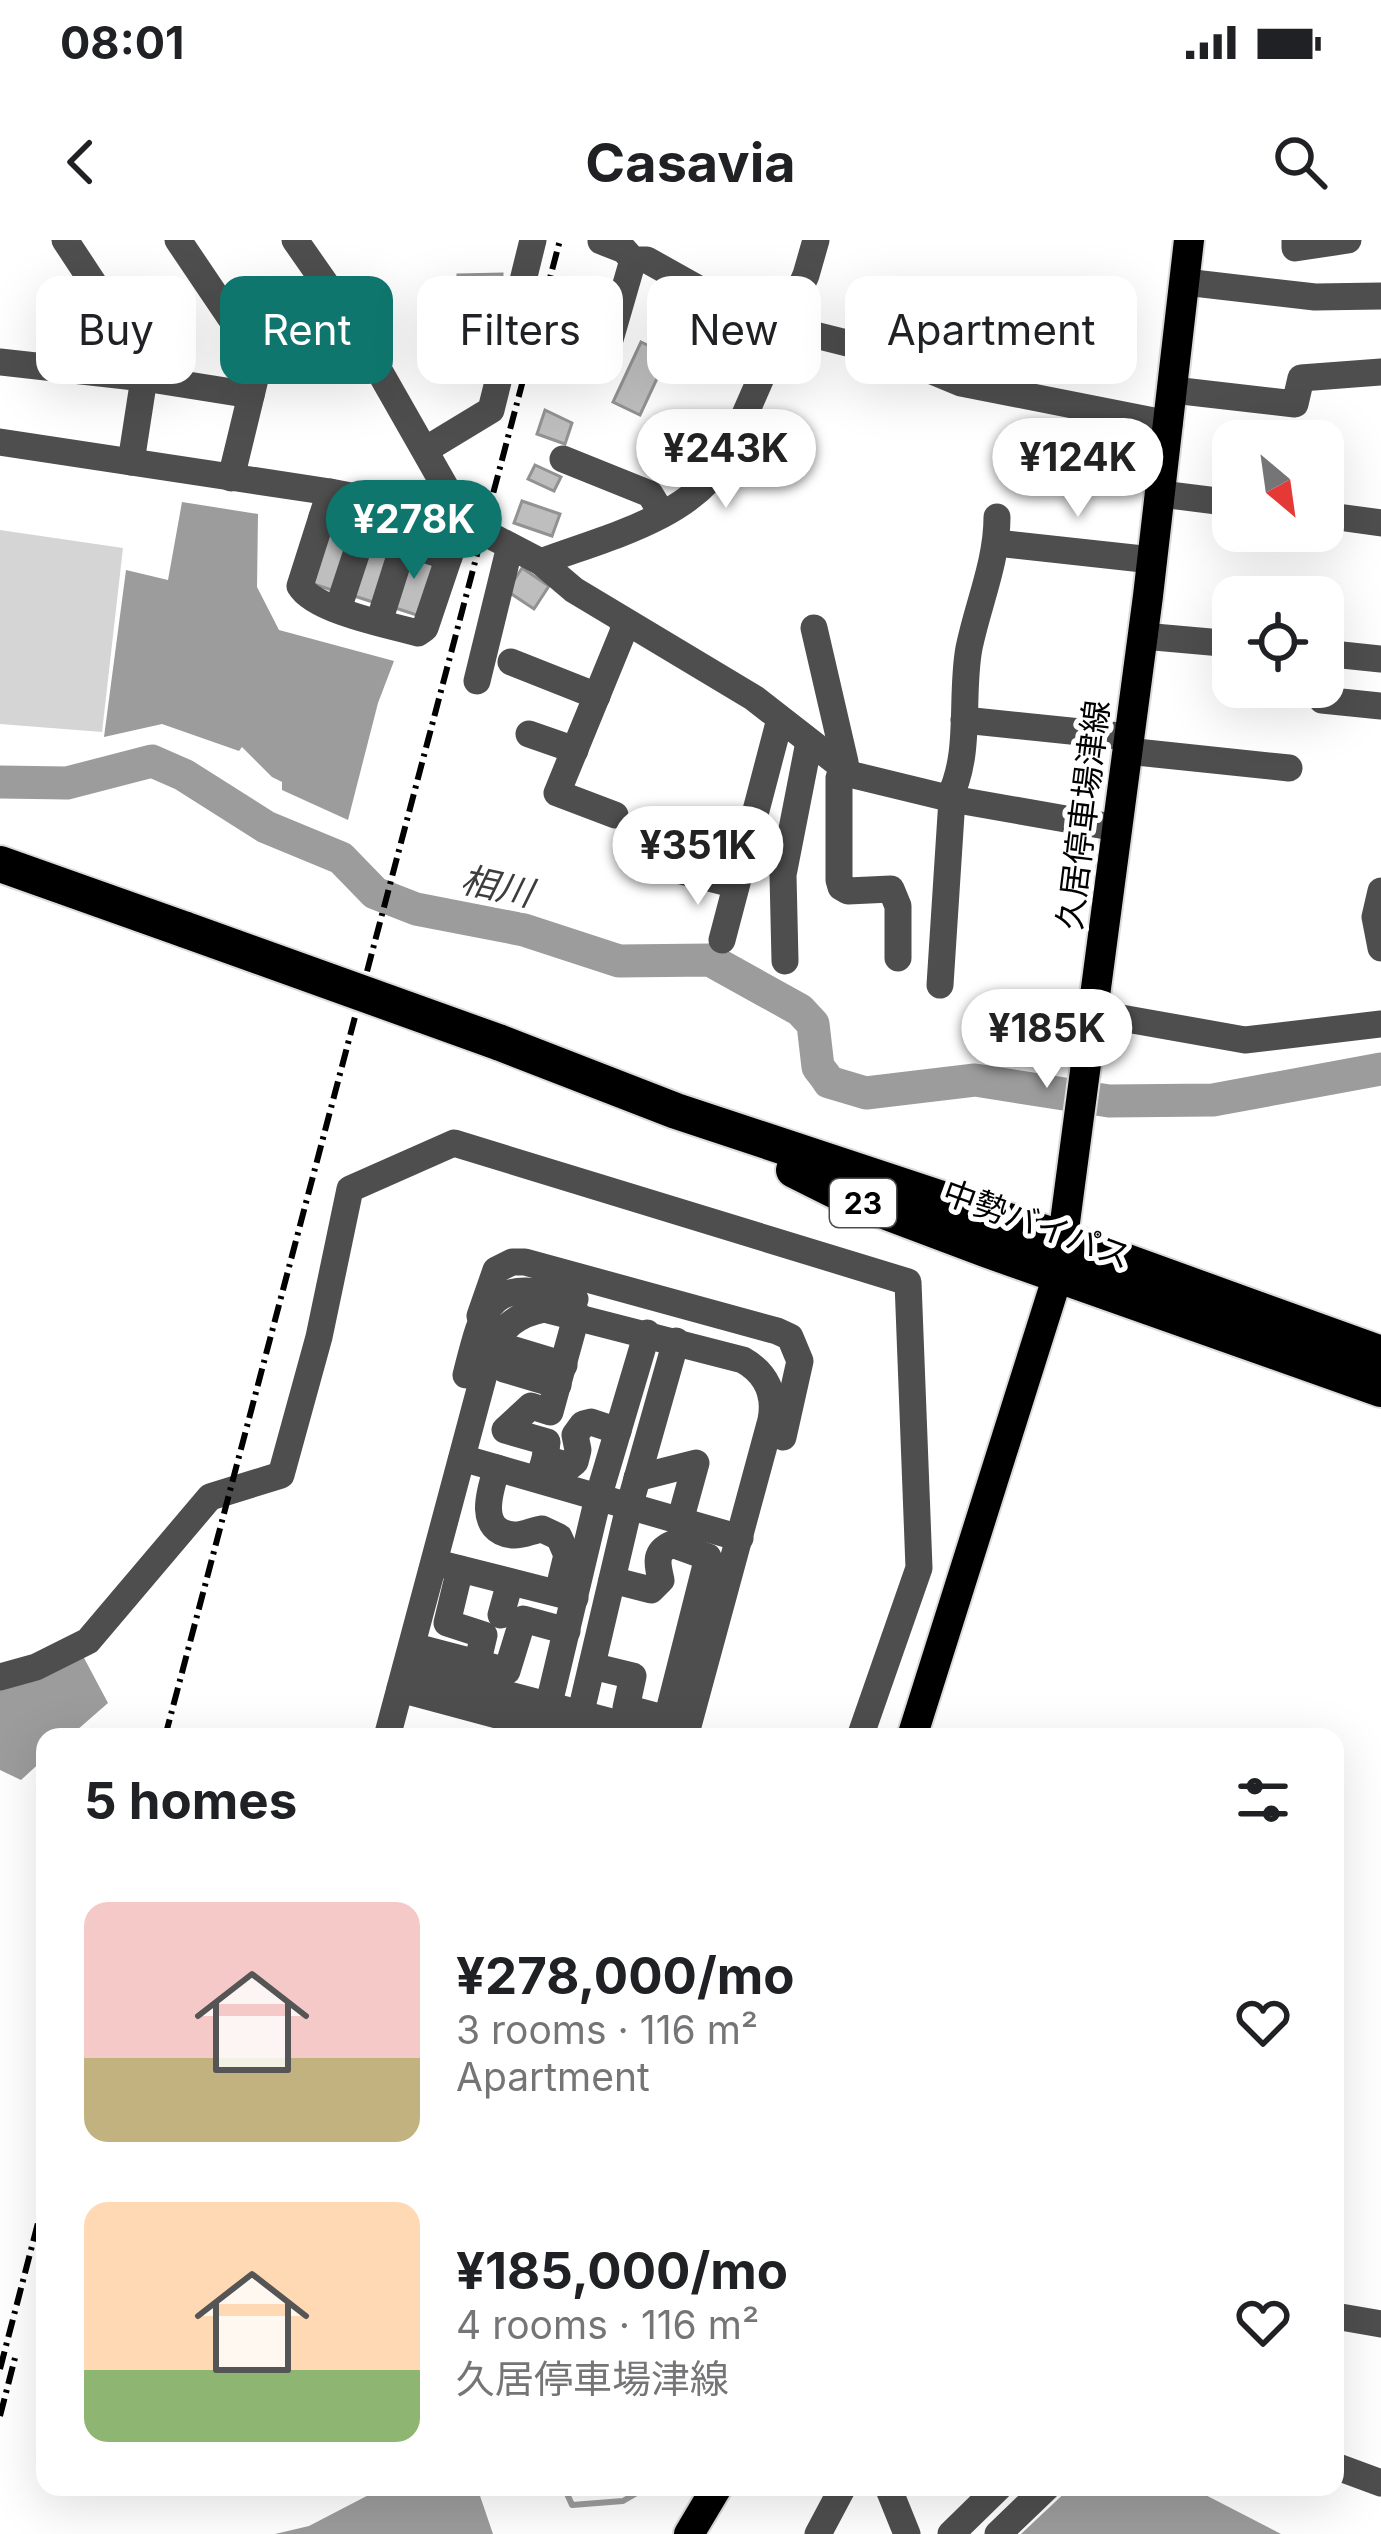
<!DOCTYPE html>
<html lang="en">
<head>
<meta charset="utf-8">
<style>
  :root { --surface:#fff; --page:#f6f6f6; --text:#202124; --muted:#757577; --accent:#0f766e }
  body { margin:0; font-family:Inter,"Noto Sans JP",sans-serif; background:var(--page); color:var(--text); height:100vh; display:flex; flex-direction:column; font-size:45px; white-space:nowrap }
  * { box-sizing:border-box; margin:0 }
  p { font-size:39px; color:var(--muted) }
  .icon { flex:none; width:66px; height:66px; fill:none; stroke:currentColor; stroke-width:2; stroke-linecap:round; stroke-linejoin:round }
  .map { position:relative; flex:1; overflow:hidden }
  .panel { position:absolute; left:36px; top:1488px; width:1308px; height:768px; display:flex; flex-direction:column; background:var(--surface); border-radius:24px; box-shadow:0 12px 48px #0002 }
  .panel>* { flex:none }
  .guide { position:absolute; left:36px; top:36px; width:1311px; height:108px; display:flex; gap:24px }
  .needle { width:78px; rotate:151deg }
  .tools { position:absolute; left:1212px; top:180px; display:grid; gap:24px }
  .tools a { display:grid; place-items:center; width:132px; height:132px; border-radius:24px; background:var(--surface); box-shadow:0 12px 48px #0002; font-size:60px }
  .price { position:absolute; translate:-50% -102px; padding:0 27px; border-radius:42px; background:#fff; color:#222; font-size:39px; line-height:78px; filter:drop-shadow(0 3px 6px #0008) }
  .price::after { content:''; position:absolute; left:50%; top:72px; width:36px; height:27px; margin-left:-18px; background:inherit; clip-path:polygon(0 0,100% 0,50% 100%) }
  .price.current { background:var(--accent); color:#fff }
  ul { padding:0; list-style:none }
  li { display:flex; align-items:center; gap:36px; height:300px; padding:0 48px }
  li span { display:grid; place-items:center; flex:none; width:336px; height:240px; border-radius:24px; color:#555 }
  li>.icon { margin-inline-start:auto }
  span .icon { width:144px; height:144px; fill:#fffc; stroke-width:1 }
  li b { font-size:51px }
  h2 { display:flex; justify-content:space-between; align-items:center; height:144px; padding:0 48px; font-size:51px }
  .pill { padding:0 42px; border-radius:24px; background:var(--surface); box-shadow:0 12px 48px #0002; font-size:42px; line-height:108px }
  .pill.current { background:var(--accent); color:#fff }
  .status { display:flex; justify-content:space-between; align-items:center; height:84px; padding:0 60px; background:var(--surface); direction:ltr }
  .status svg { height:33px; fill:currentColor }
  header { display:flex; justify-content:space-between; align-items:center; height:156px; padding:0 48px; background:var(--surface); font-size:54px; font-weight:700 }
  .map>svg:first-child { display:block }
  .green { fill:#d5d5d5 }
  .water { fill:#9c9c9c }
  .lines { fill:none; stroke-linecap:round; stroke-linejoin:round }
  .stream { stroke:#9c9c9c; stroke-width:6 }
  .river { stroke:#9c9c9c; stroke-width:33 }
  .building { fill:#bebebe; stroke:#929292; stroke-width:3 }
  .major-casing { stroke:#dbdbdb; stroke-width:34 }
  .highway-casing { stroke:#dbdbdb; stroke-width:40 }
  .minor { stroke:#4e4e4e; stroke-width:27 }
  .major { stroke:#000; stroke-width:30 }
  .highway { stroke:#000; stroke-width:36 }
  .rail { stroke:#000; stroke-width:6; stroke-dasharray:18 6 3 6; stroke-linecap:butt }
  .highway-bridge-casing { stroke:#dbdbdb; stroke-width:40; stroke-linecap:butt }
  .highway-bridge { stroke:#000; stroke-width:36 }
  .labels { text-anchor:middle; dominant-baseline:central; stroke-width:10; stroke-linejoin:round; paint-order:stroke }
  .shield { fill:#fff; stroke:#4c4c4c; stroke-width:3 }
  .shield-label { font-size:30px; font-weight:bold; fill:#000 }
  .street-label { font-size:33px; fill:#000; stroke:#fff }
  .water-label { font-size:36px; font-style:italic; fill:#3d3d3d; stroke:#fff }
</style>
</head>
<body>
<div class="status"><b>08:01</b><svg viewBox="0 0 49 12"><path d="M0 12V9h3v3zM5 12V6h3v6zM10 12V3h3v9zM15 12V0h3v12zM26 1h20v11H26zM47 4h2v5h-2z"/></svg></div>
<header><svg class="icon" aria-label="back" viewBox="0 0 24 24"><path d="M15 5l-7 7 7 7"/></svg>Casavia<svg class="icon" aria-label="search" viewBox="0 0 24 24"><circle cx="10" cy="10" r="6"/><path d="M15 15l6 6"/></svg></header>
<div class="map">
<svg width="1381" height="2294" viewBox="0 0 1381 2294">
  <rect width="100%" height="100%" fill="#fff"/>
  <polygon class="green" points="0,290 123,308 102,492 0,484"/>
  <g class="water">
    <polygon points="182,262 258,274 257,347 279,390 394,421 378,463 348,580 282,550 282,542 272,537 242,507 239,511 162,484 104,497 126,330 168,340"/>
    <polygon points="83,1416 108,1463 69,1497 45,1497 45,1518 21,1540 0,1530 0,1445"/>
    <polygon points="384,2247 477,2247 493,2294 275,2294 309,2286"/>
    <polygon points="1071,2247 1190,2247 1281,2294 1021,2294"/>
  </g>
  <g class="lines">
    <polyline class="stream" points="564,2247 572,2265 623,2261 647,2247"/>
    <polyline class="river" points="0,542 67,543 152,521 184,535 266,587 341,618 375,653 416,669 524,690 619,721 710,720 800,770 813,784 818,827 825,836 829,842 866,853 975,840 1109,861 1213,860 1381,829"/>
  </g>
  <g class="building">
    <polygon points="502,34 501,55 458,57 458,35"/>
    <polygon points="584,47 605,57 596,75 575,65"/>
    <polygon points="591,88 600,106 575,118 566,100"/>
    <polygon points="641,102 668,115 640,175 613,162"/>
    <polygon points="545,170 572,183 565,204 537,194"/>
    <polygon points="535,225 561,237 554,251 528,239"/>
    <polygon points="522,261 560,274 552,296 514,283"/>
    <polygon points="326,283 357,293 338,352 307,342"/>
    <polygon points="367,296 398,306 379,364 348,354"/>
    <polygon points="408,307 439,317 420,376 389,366"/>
    <polygon points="522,328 549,346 534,369 507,351"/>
  </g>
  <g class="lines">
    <g class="major-casing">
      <g id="major">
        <polyline points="912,1497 1058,1035 1148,356 1189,0"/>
        <polyline points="689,2294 717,2247"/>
      </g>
    </g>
    <g class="highway-casing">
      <g id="highway">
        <polyline points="0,624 186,690"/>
        <polyline points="498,802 676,871 1063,999 1381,1114"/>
        <polyline points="794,930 852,959 985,1009 1381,1149"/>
      </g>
    </g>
    <g class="minor">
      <polyline points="65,0 142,117 144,138 131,222"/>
      <polyline points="178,0 263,126 348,76"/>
      <path d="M295,0L348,76L455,264L456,296L425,388L418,393C389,385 315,371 300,346L330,252"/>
      <polyline points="1295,0 1295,8 1348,0"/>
      <polyline points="601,1 624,10 633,20 647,20 738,71 783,87 891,114 961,143 1169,184"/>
      <polyline points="1185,42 1315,57 1381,56"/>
      <polyline points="609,103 633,20"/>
      <polyline points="0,122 144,138 251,155"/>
      <polyline points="1173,150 1295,164 1301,138 1381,132"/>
      <polyline points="0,202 330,252 428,271 491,296 541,322 574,350 754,458 853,535 952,559 1117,588"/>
      <polyline points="425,210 491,170 533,0"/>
      <polyline points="563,219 650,254 661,272"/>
      <polyline points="231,238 255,139"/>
      <polyline points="1161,254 1233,263"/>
      <polyline points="1323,275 1381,283"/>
      <polyline points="322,277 449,317"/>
      <polyline points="997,303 1152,320"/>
      <path d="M541,322C604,298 690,279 726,218L806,35L816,0"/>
      <polyline points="338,369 364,290"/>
      <polyline points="379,382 404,303"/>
      <polyline points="814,388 845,522 839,538 839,640 841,647 848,651 891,649 898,666 898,718"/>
      <polyline points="1143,396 1233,404"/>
      <polyline points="1323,413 1381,419"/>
      <polyline points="511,422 597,456"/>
      <polyline points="477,441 510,306"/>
      <polyline points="1322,460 1381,466"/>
      <polyline points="964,480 1129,497"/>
      <polyline points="529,494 575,510"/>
      <polyline points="1127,511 1289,528"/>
      <path d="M949,558C972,514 960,456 969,408C978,364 997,322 997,277"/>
      <polyline points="615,575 557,553 623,392 624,381"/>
      <polyline points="677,630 736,645"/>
      <polyline points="1381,651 1375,677 1381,708"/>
      <polyline points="722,700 780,479"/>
      <polyline points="785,721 783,635 809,502"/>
      <polyline points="940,745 952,559"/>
      <polyline points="1093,773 1245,800 1381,784"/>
      <polyline points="480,1076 496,1030 512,1022 525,1022 777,1091 790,1097 800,1121 783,1197"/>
      <polyline points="511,1109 564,1125"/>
      <polyline points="504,1129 558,1145"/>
      <path d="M466,1135C485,1059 490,1037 575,1059"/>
      <polyline points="462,1218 740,1298"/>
      <polyline points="545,1219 547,1202 505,1190 531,1166 550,1172 577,1074"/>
      <path d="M497,1228C490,1250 476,1291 513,1295C522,1296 533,1290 542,1289L559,1297L567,1315L560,1344"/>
      <polyline points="540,1235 545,1219 570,1226 575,1222 578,1210 575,1195 583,1184 591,1182 618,1191"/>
      <polyline points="637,1238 696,1223 680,1281"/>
      <polyline points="445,1325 575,1358"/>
      <polyline points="460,1329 447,1383 484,1395 473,1441"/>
      <polyline points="501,1375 510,1342"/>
      <polyline points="412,1406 507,1431 523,1379 567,1391"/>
      <path d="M592,1426L633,1436L626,1468L667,1479L708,1317L672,1304C654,1312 657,1323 661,1340L651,1350L612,1340"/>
      <polyline points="406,1428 646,1491"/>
      <polyline points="0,1437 36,1427 88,1401 210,1257 281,1235 319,1097 350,949 454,903 908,1042 919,1328 860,1497"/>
      <polyline points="400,1449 560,1492"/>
      <path d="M387,1497L490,1112C501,1087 518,1074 544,1069L743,1120C766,1133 776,1154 771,1180L685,1497"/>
      <polyline points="541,1497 598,1258 647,1093"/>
      <polyline points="575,1497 629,1267 676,1101"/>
      <polyline points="1335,2076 1381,2084"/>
      <polyline points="1335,2226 1381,2243"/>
      <polyline points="888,2247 907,2294"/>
      <polyline points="818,2294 843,2247"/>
      <polyline points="951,2294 999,2247"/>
      <polyline points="998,2294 1047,2247"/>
    </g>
    <use href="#major" class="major"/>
    <use href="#highway" class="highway"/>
    <g class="rail">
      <polyline points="165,1497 560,0"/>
      <polyline points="0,2129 45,1956"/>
      <polyline points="0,2176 16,2114"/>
    </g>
    <g class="highway-bridge-casing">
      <polyline id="highway-bridge" points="186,690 498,802"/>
    </g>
    <use href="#highway-bridge" class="highway-bridge"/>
  </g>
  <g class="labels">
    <rect class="shield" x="830" y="939" width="66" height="48" rx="9"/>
    <g class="shield-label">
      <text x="863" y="963">23</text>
    </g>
    <g class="street-label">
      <text transform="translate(1083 575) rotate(-83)">久居停車場津線</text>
      <text transform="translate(1037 984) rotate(20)">中勢バイパス</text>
    </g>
    <g class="water-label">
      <text transform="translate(497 646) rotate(12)">相川</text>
    </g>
  </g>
</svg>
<div class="tools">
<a><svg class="needle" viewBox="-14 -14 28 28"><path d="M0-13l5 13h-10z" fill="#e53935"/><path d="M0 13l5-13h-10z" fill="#757577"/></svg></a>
<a><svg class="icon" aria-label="locate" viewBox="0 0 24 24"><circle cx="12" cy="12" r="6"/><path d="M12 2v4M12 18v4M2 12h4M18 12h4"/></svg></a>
</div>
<b class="price" style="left:726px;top:271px">¥243K</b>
<b class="price" style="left:1078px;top:280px">¥124K</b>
<b class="price current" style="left:414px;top:342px">¥278K</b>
<b class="price" style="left:698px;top:668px">¥351K</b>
<b class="price" style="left:1047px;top:851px">¥185K</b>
<div class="guide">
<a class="pill">Buy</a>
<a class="pill current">Rent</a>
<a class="pill">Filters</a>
<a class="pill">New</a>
<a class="pill">Apartment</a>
</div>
<section class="panel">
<h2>5 homes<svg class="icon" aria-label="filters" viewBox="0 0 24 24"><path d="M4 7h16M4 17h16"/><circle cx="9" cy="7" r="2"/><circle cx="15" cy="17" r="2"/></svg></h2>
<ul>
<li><span style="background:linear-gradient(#f6c9c9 65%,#c2b280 0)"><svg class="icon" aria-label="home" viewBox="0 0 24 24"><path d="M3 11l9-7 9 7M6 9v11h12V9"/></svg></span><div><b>¥278,000/mo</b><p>3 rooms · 116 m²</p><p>Apartment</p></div><svg class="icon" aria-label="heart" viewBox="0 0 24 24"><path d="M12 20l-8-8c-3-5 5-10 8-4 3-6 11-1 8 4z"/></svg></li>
<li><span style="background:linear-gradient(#ffd9b3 70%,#8fb573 0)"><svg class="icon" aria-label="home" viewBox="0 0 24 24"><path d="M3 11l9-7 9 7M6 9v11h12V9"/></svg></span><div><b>¥185,000/mo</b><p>4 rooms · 116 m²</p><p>久居停車場津線</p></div><svg class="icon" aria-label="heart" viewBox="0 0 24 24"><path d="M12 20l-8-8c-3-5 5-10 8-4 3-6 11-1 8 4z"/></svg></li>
</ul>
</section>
</div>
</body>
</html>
